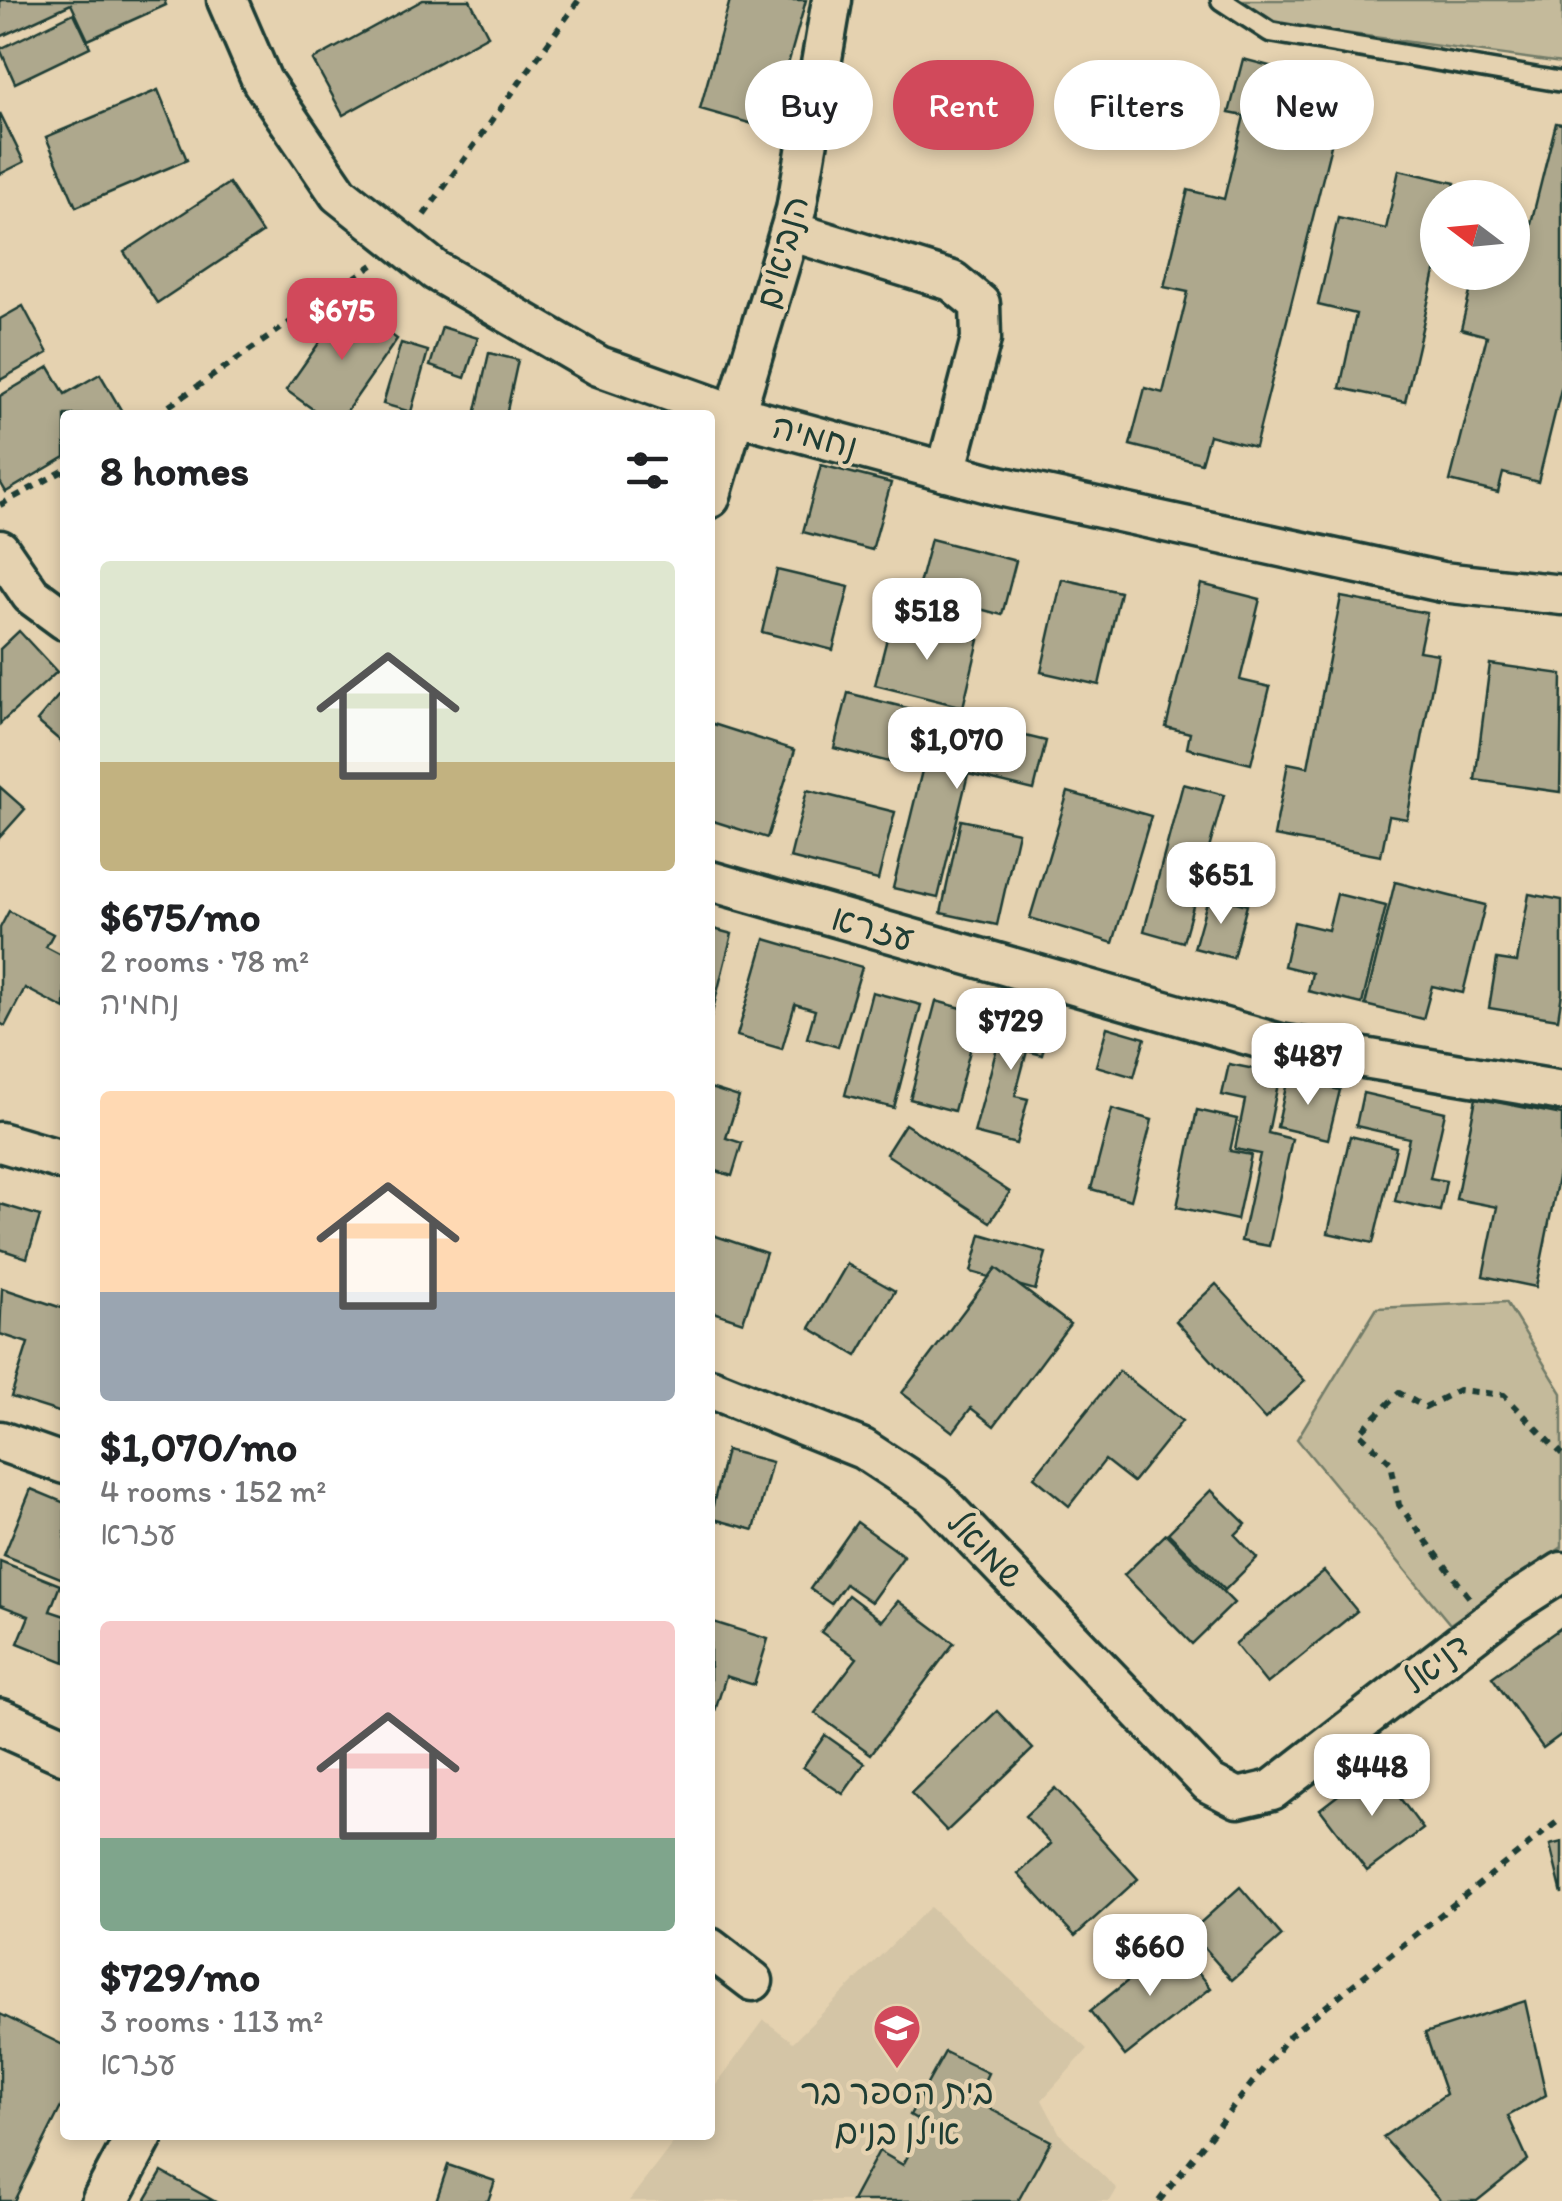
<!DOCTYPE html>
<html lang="en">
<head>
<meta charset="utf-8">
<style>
  :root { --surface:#fff; --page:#f6f6f6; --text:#202124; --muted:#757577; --accent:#d1495b }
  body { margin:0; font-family:Itim,"Playpen Sans Hebrew",sans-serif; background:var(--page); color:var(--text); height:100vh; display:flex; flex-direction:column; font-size:38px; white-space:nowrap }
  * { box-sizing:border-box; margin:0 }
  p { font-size:32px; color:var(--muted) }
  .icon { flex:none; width:55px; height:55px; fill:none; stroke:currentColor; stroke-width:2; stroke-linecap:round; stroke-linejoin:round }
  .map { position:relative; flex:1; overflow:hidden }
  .details { position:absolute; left:60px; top:410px; width:655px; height:1730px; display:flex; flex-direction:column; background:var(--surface); border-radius:10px; box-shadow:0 5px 15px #0003 }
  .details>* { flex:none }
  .top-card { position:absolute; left:745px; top:60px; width:665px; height:90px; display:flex; gap:20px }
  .needle { width:65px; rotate:286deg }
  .fabs { position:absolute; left:1420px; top:180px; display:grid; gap:20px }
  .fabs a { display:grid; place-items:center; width:110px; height:110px; border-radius:50%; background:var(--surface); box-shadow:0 5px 15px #0003; font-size:50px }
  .price { position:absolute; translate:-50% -85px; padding:0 22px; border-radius:20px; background:#fff; color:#222; font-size:32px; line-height:65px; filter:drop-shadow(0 2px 5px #0008) }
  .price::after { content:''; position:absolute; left:50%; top:60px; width:30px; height:22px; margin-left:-15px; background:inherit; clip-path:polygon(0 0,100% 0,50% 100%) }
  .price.active { background:var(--accent); color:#fff }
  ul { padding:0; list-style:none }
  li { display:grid; align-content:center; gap:20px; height:530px; padding:0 40px }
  li span { display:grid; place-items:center; height:310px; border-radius:10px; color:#555 }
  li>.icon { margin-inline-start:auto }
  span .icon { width:180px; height:180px; fill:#fffc; stroke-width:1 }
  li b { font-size:42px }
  h2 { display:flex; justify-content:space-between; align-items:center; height:120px; padding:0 40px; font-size:42px }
  .tag { padding:0 35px; border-radius:45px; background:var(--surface); box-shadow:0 5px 15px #0003; font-size:35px; line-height:90px }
  .tag.active { background:var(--accent); color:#fff }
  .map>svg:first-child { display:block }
  .built { fill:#d4c5a6 }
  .green { fill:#c4ba9b; stroke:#727c68; stroke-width:2.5 }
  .building { fill:#aea88d; stroke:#1f3d34; stroke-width:2.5 }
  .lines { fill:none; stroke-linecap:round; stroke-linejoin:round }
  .service-casing { stroke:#1f3d34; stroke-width:25 }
  .minor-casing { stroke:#1f3d34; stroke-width:45 }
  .tertiary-casing { stroke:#1f3d34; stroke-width:52 }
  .path { stroke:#1f3d34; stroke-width:6; stroke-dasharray:8 8; stroke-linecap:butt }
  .service { stroke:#e5d2b0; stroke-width:18 }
  .minor { stroke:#e5d2b0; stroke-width:38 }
  .tertiary { stroke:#e5d2b0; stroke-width:45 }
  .labels { text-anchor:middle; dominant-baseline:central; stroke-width:9; stroke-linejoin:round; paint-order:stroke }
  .street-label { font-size:35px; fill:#1f3d34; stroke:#e5d2b0 }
  .poi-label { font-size:35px; fill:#1f3d34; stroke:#e5d2b0 }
</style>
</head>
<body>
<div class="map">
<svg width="1562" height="2201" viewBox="0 0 1562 2201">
  <rect width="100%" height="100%" fill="#e5d2b0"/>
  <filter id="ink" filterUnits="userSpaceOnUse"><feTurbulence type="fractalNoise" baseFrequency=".01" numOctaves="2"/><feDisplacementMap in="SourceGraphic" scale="20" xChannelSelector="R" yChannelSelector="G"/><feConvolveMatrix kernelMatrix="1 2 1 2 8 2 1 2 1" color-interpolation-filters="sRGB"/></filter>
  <g filter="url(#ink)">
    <polygon class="built" points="930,1907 1088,2049 1042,2100 1060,2134 1117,2189 1110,2201 629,2201 679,2135 710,2135 710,2093 764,2020 793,2042"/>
    <g class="green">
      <polygon points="1234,0 1562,0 1562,63 1272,23"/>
      <polygon points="1506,1302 1562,1393 1562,1547 1450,1624 1297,1439 1377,1308"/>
    </g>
    <g class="building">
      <polygon points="0,0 164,0 166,5 88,40 71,4 0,37"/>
      <polygon points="423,0 470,0 488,35 343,115 313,60"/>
      <polygon points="730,0 806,0 770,129 700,109"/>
      <polygon points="74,13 90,47 15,83 0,49"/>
      <polygon points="1243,59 1346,86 1255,447 1209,435 1201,463 1130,445 1145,388 1163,393 1188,292 1164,287 1188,190 1224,199 1244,116 1229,113"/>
      <polygon points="158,90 187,160 76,207 46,137"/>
      <polygon points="0,113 24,162 0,174"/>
      <polygon points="1556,123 1562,124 1562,385 1538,482 1503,473 1498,493 1450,481 1487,336 1461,329 1475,272 1512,272 1512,236 1527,239"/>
      <polygon points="1399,170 1455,183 1452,198 1438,198 1438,259 1405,402 1340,388 1356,314 1318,305 1338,218 1386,229"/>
      <polygon points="229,183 262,233 157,303 124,252"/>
      <polygon points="347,303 397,339 344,415 321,415 286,390"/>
      <polygon points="23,306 48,353 0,380 0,319"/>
      <polygon points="442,327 478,338 465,378 430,366"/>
      <polygon points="401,343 428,351 411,412 383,404"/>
      <polygon points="489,353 518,360 506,415 475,415"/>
      <polygon points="49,367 65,394 100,374 124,415 65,415 65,457 6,492 0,482 0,396"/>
      <polygon points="821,465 891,483 872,550 803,532"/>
      <polygon points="931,539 1016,561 1002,615 917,592"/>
      <polygon points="777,570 849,587 833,650 762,632"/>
      <polygon points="1062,579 1120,592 1099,685 1041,672"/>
      <polygon points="1201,584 1260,599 1240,680 1270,687 1251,764 1187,748 1190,733 1166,727"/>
      <polygon points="1341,597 1427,613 1419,651 1438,654 1407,819 1389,816 1381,856 1274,836 1288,763 1308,767"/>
      <polygon points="892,619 979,640 963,707 875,685"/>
      <polygon points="19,631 57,672 0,724 0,649"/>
      <polygon points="1490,664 1562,674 1560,792 1475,780"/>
      <polygon points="65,688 65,745 37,721"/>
      <polygon points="848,693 911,709 897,764 834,748"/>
      <polygon points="936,714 1046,741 1034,790 968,774 938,898 893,888"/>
      <polygon points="710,723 795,750 767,838 710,820"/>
      <polygon points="1183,784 1224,795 1183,942 1144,931"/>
      <polygon points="0,787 25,809 0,837"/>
      <polygon points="807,790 895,812 878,880 790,858"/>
      <polygon points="1068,792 1151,816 1113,943 1030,918"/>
      <polygon points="961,820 1018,832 997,925 941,913"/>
      <polygon points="1395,882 1485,905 1463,993 1432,986 1423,1019 1365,1005"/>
      <polygon points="1337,894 1386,906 1362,1004 1308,991 1312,973 1284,966 1294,922 1328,930"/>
      <polygon points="1529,894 1562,900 1562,993 1558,1019 1489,1008 1497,959 1517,962"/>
      <polygon points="1209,895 1247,905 1233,958 1194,948"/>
      <polygon points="9,911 53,934 46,947 65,957 65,1009 25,988 5,1026 0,1023 0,928"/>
      <polygon points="710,928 732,934 710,1021"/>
      <polygon points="765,939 862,967 838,1047 807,1038 815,1010 795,1004 782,1049 737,1036"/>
      <polygon points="872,992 921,1005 894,1108 845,1095"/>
      <polygon points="936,1001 980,1013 954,1111 910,1099"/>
      <polygon points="1009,1003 1052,1015 1042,1055 1027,1051 1015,1096 1028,1099 1016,1144 974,1133"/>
      <polygon points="1107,1027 1145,1038 1134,1077 1096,1066"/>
      <polygon points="1229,1064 1280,1074 1268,1133 1292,1139 1269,1246 1241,1241 1260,1154 1235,1149 1245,1100 1222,1095"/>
      <polygon points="1288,1078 1340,1090 1328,1139 1277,1127"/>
      <polygon points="710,1088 739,1097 726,1138 742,1143 732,1176 710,1169"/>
      <polygon points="1363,1093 1445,1112 1430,1178 1446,1181 1440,1211 1395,1201 1409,1138 1356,1126"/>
      <polygon points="1476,1098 1562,1115 1562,1158 1536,1287 1483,1276 1497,1207 1456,1199"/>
      <polygon points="1112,1109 1152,1120 1131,1200 1091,1189"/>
      <polygon points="1197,1110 1237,1119 1230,1151 1251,1155 1237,1220 1177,1207"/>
      <polygon points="905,1124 1010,1192 990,1222 886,1154"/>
      <polygon points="1350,1136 1396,1147 1373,1243 1328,1233"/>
      <polygon points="0,1204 40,1216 27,1258 0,1249"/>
      <polygon points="710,1234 766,1253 743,1322 710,1311"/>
      <polygon points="981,1234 1046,1253 1035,1290 971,1272"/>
      <polygon points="847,1264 895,1291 857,1356 810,1328"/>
      <polygon points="996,1268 1070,1324 994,1426 971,1408 953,1432 902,1393"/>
      <polygon points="1216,1284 1305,1381 1265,1419 1176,1321"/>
      <polygon points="2,1288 65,1309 65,1414 11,1397 28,1343 0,1334"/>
      <polygon points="1119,1371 1182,1421 1133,1482 1105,1460 1069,1506 1034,1477"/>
      <polygon points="726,1450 772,1462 754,1530 710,1518"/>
      <polygon points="31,1489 65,1503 65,1580 4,1555"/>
      <polygon points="1211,1490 1246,1524 1235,1535 1257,1558 1225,1590 1168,1533"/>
      <polygon points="857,1522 904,1556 871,1602 845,1584 831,1604 810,1589"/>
      <polygon points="1166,1534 1234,1603 1192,1644 1124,1575"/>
      <polygon points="0,1561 60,1585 50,1611 65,1616 65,1662 18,1643 29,1616 0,1605"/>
      <polygon points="1324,1571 1357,1611 1267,1684 1235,1644"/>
      <polygon points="848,1595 882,1621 898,1601 954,1643 871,1754 815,1713 857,1658 821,1632"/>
      <polygon points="710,1621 768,1639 754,1685 726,1676 710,1727"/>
      <polygon points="1562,1627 1562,1734 1543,1748 1492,1677"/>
      <polygon points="997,1711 1033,1749 947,1831 911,1793"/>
      <polygon points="825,1735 865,1763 843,1794 803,1767"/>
      <polygon points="1376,1766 1423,1829 1367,1871 1320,1809"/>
      <polygon points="1055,1788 1138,1879 1075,1936 1018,1874 1051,1844 1025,1816"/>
      <polygon points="1562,1842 1562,1894 1550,1845"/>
      <polygon points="1240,1887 1282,1936 1232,1980 1190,1932"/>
      <polygon points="1175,1943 1211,1988 1125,2056 1090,2011"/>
      <polygon points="1525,2001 1546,2095 1508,2116 1528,2160 1477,2201 1441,2201 1383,2137 1446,2094 1425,2033"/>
      <polygon points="0,2014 65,2046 65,2099 14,2201 0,2201"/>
      <polygon points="945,2052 988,2073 975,2101 1051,2141 1018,2201 852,2201 879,2151 903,2165 925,2124 910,2115"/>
      <polygon points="448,2165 495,2181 488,2201 436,2201"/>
      <polygon points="162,2172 214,2201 145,2201"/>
    </g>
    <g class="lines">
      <g class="service-casing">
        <polyline id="service" points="1221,0 1270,32 1562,82"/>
      </g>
      <g class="minor-casing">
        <g id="minor">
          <polyline points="227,0 262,81 339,194 436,271 599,366 737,415 999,486 1442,582 1562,595"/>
          <polyline points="790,231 952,281 980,304 981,339 946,472"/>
          <polyline points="710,498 796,210 832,0"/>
          <polyline points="0,550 31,595 65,620"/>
          <polyline points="710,881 1280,1044 1562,1091"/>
          <polyline points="0,1142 65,1161"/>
          <polyline points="710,1388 863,1449 933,1495 1209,1783 1238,1798 1272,1790 1512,1604 1562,1572"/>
          <polyline points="0,1441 65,1464"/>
          <polyline points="710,1948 753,1981"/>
        </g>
      </g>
      <g class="tertiary-casing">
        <g id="tertiary">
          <polyline points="0,1722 65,1751"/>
          <polyline points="105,2201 140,2135"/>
        </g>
      </g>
      <g class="path">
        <polyline points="424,215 579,0"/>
        <polyline points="156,415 373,265"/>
        <polyline points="0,505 65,470"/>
        <polyline points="1469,1597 1399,1505 1391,1463 1359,1433 1399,1393 1425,1407 1459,1390 1504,1395 1562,1454"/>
        <polyline points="1159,2201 1290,2035 1562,1818"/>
      </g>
      <use href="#service" class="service"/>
      <use href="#minor" class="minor"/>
      <use href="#tertiary" class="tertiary"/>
    </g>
  </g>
  <defs>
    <g id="school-pin" transform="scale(2.5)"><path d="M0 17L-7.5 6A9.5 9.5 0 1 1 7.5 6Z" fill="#d1495b" stroke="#e5d2b0"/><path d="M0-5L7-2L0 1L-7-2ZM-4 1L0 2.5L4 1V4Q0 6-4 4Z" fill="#fff"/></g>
  </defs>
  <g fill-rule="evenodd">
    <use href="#school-pin" x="897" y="2028"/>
  </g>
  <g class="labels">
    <g class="street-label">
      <text transform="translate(782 252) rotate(-75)">הנביאים</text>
      <text transform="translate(815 436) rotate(15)">נחמיה</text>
      <text transform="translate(873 928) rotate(16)">עזרא</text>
      <text transform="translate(986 1549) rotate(46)">שמואל</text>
      <text transform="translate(1436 1663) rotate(-38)">דניאל</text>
    </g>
    <g class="poi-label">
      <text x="897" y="2092">בית הספר בר<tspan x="897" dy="40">אילן בנים</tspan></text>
    </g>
  </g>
</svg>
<div class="fabs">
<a><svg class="needle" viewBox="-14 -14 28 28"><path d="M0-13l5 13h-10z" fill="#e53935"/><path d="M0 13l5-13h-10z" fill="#757577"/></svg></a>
</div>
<b class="price active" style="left:342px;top:363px">$675</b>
<b class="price" style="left:927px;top:663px">$518</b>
<b class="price" style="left:957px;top:792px">$1,070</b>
<b class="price" style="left:1221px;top:927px">$651</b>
<b class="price" style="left:1011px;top:1073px">$729</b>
<b class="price" style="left:1308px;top:1108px">$487</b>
<b class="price" style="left:1372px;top:1819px">$448</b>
<b class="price" style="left:1150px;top:1999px">$660</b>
<div class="top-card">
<a class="tag">Buy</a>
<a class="tag active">Rent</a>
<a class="tag">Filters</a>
<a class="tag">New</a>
</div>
<section class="details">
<h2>8 homes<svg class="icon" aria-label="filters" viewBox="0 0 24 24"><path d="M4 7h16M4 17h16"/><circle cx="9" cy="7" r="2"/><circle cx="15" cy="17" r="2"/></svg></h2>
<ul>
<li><span style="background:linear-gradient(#dfe7d0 65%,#c2b280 0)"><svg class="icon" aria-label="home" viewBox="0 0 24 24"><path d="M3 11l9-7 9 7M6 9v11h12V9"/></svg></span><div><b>$675/mo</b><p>2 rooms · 78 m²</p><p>נחמיה</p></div></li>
<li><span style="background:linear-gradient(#ffd9b3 65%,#9aa5b1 0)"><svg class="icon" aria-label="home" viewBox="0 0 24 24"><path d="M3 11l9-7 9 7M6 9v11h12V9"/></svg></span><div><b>$1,070/mo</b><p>4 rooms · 152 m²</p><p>עזרא</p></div></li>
<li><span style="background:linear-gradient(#f6c9c9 70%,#7fa58c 0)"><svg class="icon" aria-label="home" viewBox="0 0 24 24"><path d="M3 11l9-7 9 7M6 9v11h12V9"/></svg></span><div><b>$729/mo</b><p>3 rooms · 113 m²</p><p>עזרא</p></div></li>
</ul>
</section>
</div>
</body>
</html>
